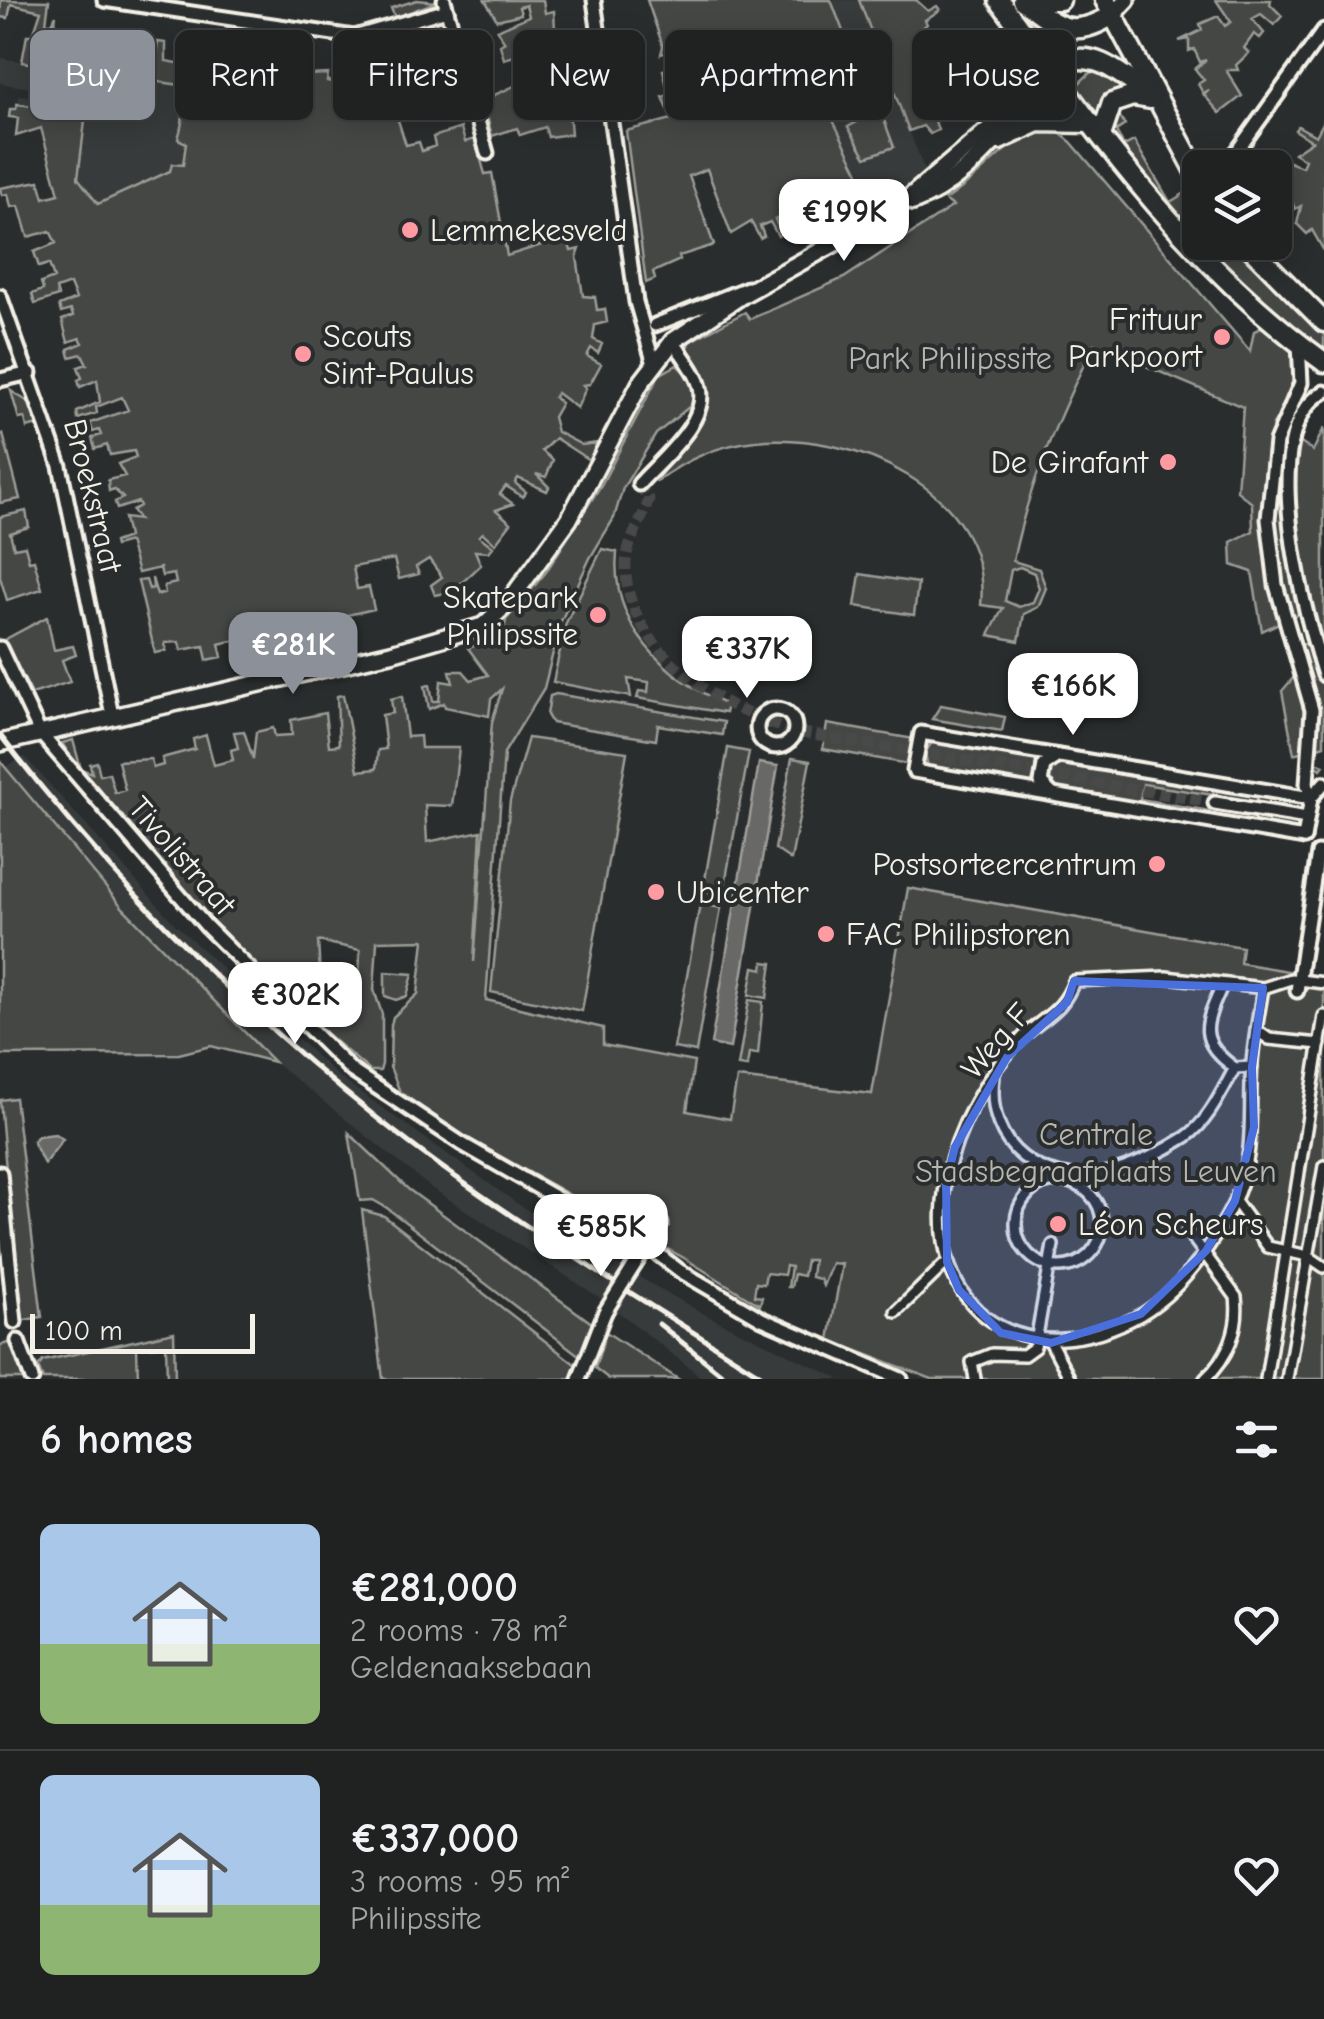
<!DOCTYPE html>
<html lang="en">
<head>
<meta charset="utf-8">
<style>
  :root { --surface:#202222; --page:#2d2f2f; --text:#f1f3f6; --muted:#a2a4a5; --line:#3d3f40; --accent:#8c9099 }
  body { margin:0; font-family:"Comic Neue",sans-serif; background:var(--page); color:var(--text); height:100vh; display:flex; flex-direction:column; font-size:38px; white-space:nowrap }
  * { box-sizing:border-box; margin:0 }
  p { font-size:32px; color:var(--muted) }
  .icon { flex:none; width:55px; height:55px; fill:none; stroke:currentColor; stroke-width:2; stroke-linecap:round; stroke-linejoin:round }
  .map { position:relative; height:1379px; overflow:hidden }
  .panel { display:flex; flex-direction:column; background:var(--surface); flex:1 }
  .panel>* { flex:none }
  .guide { position:absolute; left:30px; top:30px; width:1265px; height:90px; display:flex; gap:20px }
  .buttons { position:absolute; left:1182px; top:150px; display:grid; gap:20px }
  .buttons a { display:grid; place-items:center; width:110px; height:110px; border-radius:15px; background:var(--surface); box-shadow:0 5px 25px #0003,0 0 0 2px var(--line); font-size:50px }
  .scale { position:absolute; left:30px; bottom:25px; width:225px; box-sizing:border-box; padding-left:10px; border:5px solid #f4f1e8; border-top:0; font-size:28px; line-height:35px; white-space:nowrap; color:#f4f1e8; -webkit-text-stroke:8px #2a2d2e; paint-order:stroke }
  .price { position:absolute; translate:-50% -85px; padding:0 22px; border-radius:20px; background:#fff; color:#222; font-size:32px; line-height:65px; filter:drop-shadow(0 2px 5px #0008) }
  .price::after { content:''; position:absolute; left:50%; top:60px; width:30px; height:22px; margin-left:-15px; background:inherit; clip-path:polygon(0 0,100% 0,50% 100%) }
  .price.active { background:var(--accent); color:#fff }
  ul { padding:0; list-style:none }
  li { display:flex; align-items:center; gap:30px; height:250px; padding:0 40px }
  li+li { border-top:2px solid var(--line) }
  li span { display:grid; place-items:center; flex:none; width:280px; height:200px; border-radius:15px; color:#555 }
  li>.icon { margin-inline-start:auto }
  span .icon { width:120px; height:120px; fill:#fffc; stroke-width:1 }
  li b { font-size:42px }
  h2 { display:flex; justify-content:space-between; align-items:center; height:120px; padding:0 40px; font-size:42px }
  .pill { padding:0 35px; border-radius:15px; background:var(--surface); box-shadow:0 5px 25px #0003,0 0 0 2px var(--line); font-size:35px; line-height:90px }
  .pill.active { background:var(--accent); color:#fff }
  .map>svg:first-child { display:block }
  .built { fill:#373a3a }
  .green { fill:#444645; stroke:#9c9c96; stroke-width:2.5; fill-rule:evenodd }
  .water { fill:#676866; stroke:#9f9f9a; stroke-width:2.5 }
  .lines { fill:none; stroke-linecap:round; stroke-linejoin:round }
  .minor-tunnel { stroke:#484a4a; stroke-width:11; stroke-dasharray:11 5.5; stroke-linecap:butt }
  .pedestrian-casing { stroke:#f4f1e8; stroke-width:16 }
  .minor-casing { stroke:#f4f1e8; stroke-width:19 }
  .tertiary-casing { stroke:#f4f1e8; stroke-width:22 }
  .secondary-casing { stroke:#f4f1e8; stroke-width:25 }
  .pedestrian { stroke:#2a2d2e; stroke-width:9 }
  .minor { stroke:#2a2d2e; stroke-width:11 }
  .tertiary { stroke:#2a2d2e; stroke-width:15 }
  .secondary { stroke:#2a2d2e; stroke-width:18 }
  .rail { stroke:#f4f1e8; stroke-width:5 }
  .minor-bridge-casing { stroke:#f4f1e8; stroke-width:19; stroke-linecap:butt }
  .minor-bridge { stroke:#2a2d2e; stroke-width:11 }
  .marked { fill:#486fdb; fill-opacity:0.2; stroke:#486fdb; stroke-width:8; stroke-linejoin:round }
  .poi-dot { fill:#ff9aa2; stroke:#2a2d2e; stroke-width:4 }
  .labels { text-anchor:middle; dominant-baseline:central; stroke-width:8; stroke-linejoin:round; paint-order:stroke }
  .poi-label { font-size:32px; fill:#f4f1e8; stroke:#2a2d2e; text-anchor:start }
  .park-label { font-size:32px; fill:#b6b5af; stroke:#2a2d2e }
  .street-label { font-size:32px; fill:#f4f1e8; stroke:#2a2d2e }
</style>
</head>
<body>
<div class="map">
<svg width="1324" height="1379" viewBox="0 0 1324 1379">
  <rect width="100%" height="100%" fill="#2a2d2e"/>
  <filter id="ink" filterUnits="userSpaceOnUse"><feTurbulence type="fractalNoise" baseFrequency=".01" numOctaves="2"/><feDisplacementMap in="SourceGraphic" scale="20" xChannelSelector="R" yChannelSelector="G"/><feConvolveMatrix kernelMatrix="1 2 1 2 8 2 1 2 1" color-interpolation-filters="sRGB"/></filter>
  <g filter="url(#ink)">
    <g class="built">
      <polygon points="786,0 859,0 926,174 877,205 828,112 626,131 759,97"/>
      <polygon points="0,58 180,85 187,143 183,165 98,204 78,178 86,113 18,105 19,95 28,96 29,88 0,83"/>
      <polygon points="25,757 174,923 339,1077 518,1204 639,1277 706,1315 840,1379 704,1379 603,1300 430,1187 274,1062 123,908 5,767"/>
    </g>
    <g class="green">
      <path d="M1,0L49,1L46,23H52L56,15L52,44L78,49L80,38L88,40L87,48L92,49L94,40L100,44V51L119,48L120,44L129,46L128,53L156,54L158,42L166,43V61L200,67V73L209,74L211,63L243,64L240,92L249,93L253,70L259,71L261,64L276,66L274,78L297,84L300,64L307,65V75L328,74L327,81L357,87L376,77L378,81L430,65L438,90L448,87L451,96L396,114L406,145L419,142L422,151L435,146L433,137L461,128L465,142L475,139L485,174L492,173L507,256L576,234L579,240L569,244L571,251L580,249L577,257L583,296L595,297L597,310L605,309L607,322L595,325L593,339L602,344L598,353L591,348L587,356L601,364L590,384L583,385L586,388L577,408L557,393L554,397L561,403L553,417L557,432L582,445L597,443L589,460L555,438L542,451L553,460L546,477L536,474L549,487L547,491L518,478L515,483L526,492L523,497L506,486L500,494L513,504L496,510L511,523L495,544L483,533L479,536L493,547L489,552L475,551L481,565L456,588V595L451,592L435,595L431,585L442,577L429,559L416,567L419,574L399,579L394,559L353,567L357,589L369,587L374,609L219,644L222,657L207,660L204,646L181,650L179,642L165,643L166,651L155,653L138,581L146,580L149,589L153,588L152,578L157,595L165,593L164,586L176,583L174,574L162,576L160,568L138,573L129,542L115,546L114,542L128,537L124,518L139,520L132,510L140,506L138,502L117,509L115,502L123,498L114,489L109,491L108,480L125,476L118,464L136,457L134,451L110,455L107,445L95,449L92,438L101,435L99,430L93,432L90,423L128,410L122,397L96,407L97,413L78,419L77,412L100,402L97,380L80,387L78,380L82,378L78,367L87,364L82,354L70,357L68,349L83,343L80,338L68,342L62,320L73,316L71,310L61,313L59,306L76,299L70,284L56,289L58,296L35,304L32,294L43,290L41,283L54,278L49,264L39,267L34,252L56,243L50,231L28,237L19,206L11,207L8,194L2,195L0,188L39,181L44,198L59,194L41,128L16,136L18,118L9,117L10,109H16L17,104L86,113L78,178L98,204L170,171L172,164L183,165L186,143L178,139C183,122 187,102 180,85L22,62L27,35H33L41,11L11,4L8,18L0,17Z"/>
      <polygon points="417,0 436,2 395,18 391,8"/>
      <polygon points="485,0 543,0 545,13 554,11 555,30 545,33 547,44 563,41 564,48 537,57 550,59 552,82 568,99 571,134 548,137 545,127 520,135 517,128 492,136 483,100 530,79 518,55 504,59 500,45 505,42 497,30 529,16 526,5 519,7 521,14 497,20"/>
      <polygon points="647,0 831,0 856,65 833,79 817,40 803,45 817,83 804,89 811,107 824,102 860,175 820,191 822,198 802,205 795,219 788,201 785,202 788,212 775,219 781,234 778,236 770,222 760,226 764,236 760,238 751,222 731,234 707,169 689,176 714,245 679,256 680,260 653,272 655,279 646,283 626,131 672,119 663,97 669,95 663,70 669,69 667,58 673,55 671,51 661,54 663,46"/>
      <polygon points="859,0 916,0 928,11 937,6 940,10 925,20 927,24 917,33 925,37 941,29 944,35 932,42 937,53 953,43 959,52 954,56 959,69 974,59 979,71 974,75 981,85 967,92 957,72 947,78 957,104 944,109 941,100 935,101 942,118 935,121 938,130 930,134 923,126 909,131"/>
      <polygon points="1216,0 1271,0 1270,4 1282,16 1274,25 1261,14 1252,19 1264,33 1260,38 1254,34 1244,48 1249,53 1236,65 1238,70 1226,70 1242,96 1220,113 1204,95 1209,90 1203,93 1198,84 1204,80 1195,69 1206,60 1200,62 1194,49 1189,51 1189,39 1179,41 1202,30 1200,24 1218,16 1225,26 1231,22"/>
      <polygon points="1095,68 1127,89 1106,100 1098,116 1076,86"/>
      <polygon points="884,107 881,112 894,147 866,157 848,127"/>
      <polygon points="1116,110 1125,125 1116,131 1124,146 1134,141 1170,202 1192,189 1200,200 1200,240 1110,131"/>
      <polygon points="1324,121 1324,251 1312,230 1307,234 1297,224 1301,206 1295,209 1290,197 1275,205 1275,168 1259,166 1273,156 1302,167 1305,160 1294,153 1312,141 1295,130 1298,126 1316,136"/>
      <path d="M1038,128L1057,131L1071,142L1250,351L1254,331L1273,322L1299,343L1301,383L1273,425L1283,432L1299,398L1307,404L1293,438L1313,451L1324,428V745L1318,747L1316,762L1324,765L1321,769L1315,765L1316,746L1294,754L1282,691L1305,664L1299,645L1309,643L1313,654L1319,647L1313,607L1262,631L1252,572L1232,565L1231,542L1253,531L1252,503L1237,491L1243,407L1094,344C1059,415 1029,483 1013,561L1039,569L1046,588L1038,607L1024,614L1019,641L989,635L1003,608L981,605C992,490 851,430 755,441C718,445 686,459 656,482C687,428 737,414 687,351L689,342L745,312L750,319L844,278L953,206L945,200C979,179 1002,145 1038,128ZM1020,567L1034,573L1039,588L1033,602L1019,607L1005,601L1011,570Z"/>
      <polygon points="1202,243 1232,243 1324,332 1324,351 1233,276"/>
      <polygon points="677,365 690,378 695,402 656,434 623,488 614,518 590,558 561,621 544,688 504,753 486,1000 603,1028 603,1045 694,1062 687,1111 730,1119 737,1078 872,1094 908,888 1242,947 1240,963 1324,977 1324,1379 932,1379 829,1340 842,1264 832,1263 823,1286 820,1279 811,1277 813,1260 806,1260 803,1276 794,1274 791,1287 788,1287 791,1267 786,1266 784,1275 766,1273 764,1284 756,1283 754,1296 762,1297 760,1305 684,1258 462,1135 400,1092 390,1067 391,1025 393,1017 418,994 424,940 377,941 374,990 382,1014 382,1064 380,1071 370,1071 316,1025 331,995 334,970 345,968 345,979 359,980 360,950 318,941 321,993 309,1017 200,914 72,759 62,743 73,740 81,769 92,773 90,764 97,762 100,775 109,773 115,793 125,790 118,761 151,759 153,768 163,765 162,758 195,749 193,739 206,735 214,765 233,760 231,750 238,748 234,732 244,731 253,759 256,732 273,728 275,736 292,735 291,720 325,713 329,746 339,745 337,696 343,695 358,771 376,769 378,750 386,749 382,715 393,713 391,699 402,696 407,737 420,736 421,748 459,748 452,806 425,805 427,842 481,831 474,962 492,722 502,689 491,699 489,716 445,707 444,703 429,709 425,686 430,685 433,701 439,701 441,681 453,683 450,671 463,671 471,680 488,675 468,648 503,636 506,620 546,572 601,485 659,375"/>
      <polygon points="11,391 30,403 38,425 27,428 25,418 19,419"/>
      <polygon points="3,434 20,499 0,503 0,436"/>
      <polygon points="26,511 29,527 10,533 14,548 25,546 29,561 34,560 42,589 7,600 0,577 0,517"/>
      <path d="M602,549L617,552C610,625 664,677 727,705L725,713L637,698L639,691L648,692L649,682L628,679L631,697L553,682L566,623Z"/>
      <polygon points="860,574 918,583 914,615 855,606"/>
      <polygon points="47,617 54,650 73,646 76,655 62,660 70,682 32,694 4,640"/>
      <polygon points="556,694 724,722 722,735 658,725 656,740 552,723 547,715 550,696"/>
      <polygon points="941,705 1005,717 1002,731 932,719"/>
      <polygon points="827,724 914,739 909,764 823,749"/>
      <polygon points="528,738 627,752 582,1011 491,992 510,801"/>
      <polygon points="932,742 1036,760 1032,785 928,767 925,753"/>
      <polygon points="728,748 749,752 723,895 703,891"/>
      <polygon points="792,758 810,761 791,860 775,849"/>
      <polygon points="0,761 123,908 274,1062 211,1046 179,1054 0,1055"/>
      <polygon points="1059,764 1214,790 1213,795 1143,784 1140,799 1210,811 1209,816 1055,789 1051,775"/>
      <polygon points="700,904 721,908 696,1052 674,1048"/>
      <polygon points="764,962 772,963 767,998 749,995 754,967 763,969"/>
      <polygon points="385,972 413,974 407,996 396,1000 385,996"/>
      <polygon points="749,1000 763,1002 758,1054 749,1053 747,1067 738,1066"/>
      <polygon points="15,1098 42,1317 19,1321 0,1100"/>
      <polygon points="349,1133 408,1189 593,1324 580,1356 387,1208 373,1200 360,1201"/>
      <polygon points="362,1210 384,1216 576,1365 571,1379 383,1379"/>
      <polygon points="174,1332 175,1379 167,1379 166,1345 137,1348 138,1379 43,1379 38,1367 43,1361"/>
      <polygon points="606,1332 678,1379 609,1379 595,1368"/>
      <polygon points="14,1342 23,1379 0,1379 0,1345"/>
    </g>
    <g class="water">
      <polygon points="759,763 778,766 730,1048 711,1044"/>
      <polygon points="55,1134 63,1139 44,1164 33,1141 38,1136"/>
    </g>
    <g class="lines">
      <path class="minor-tunnel" d="M639,484L649,499C643,521 628,537 626,563C622,651 729,715 802,733L1215,803"/>
      <g class="pedestrian-casing">
        <g id="pedestrian">
          <path d="M1222,986C1205,1024 1196,1040 1235,1068"/>
          <path d="M1263,988C1259,1013 1254,1038 1252,1063C1248,1113 1257,1157 1233,1204C1212,1246 1183,1289 1142,1314C1028,1379 921,1313 946,1181C956,1129 987,1072 1025,1035C1047,1015 1063,1011 1074,981L1166,977L1263,988L1291,979L1324,983"/>
          <polyline points="1256,1030 1269,1039 1320,1044"/>
          <path d="M994,1077C985,1147 1041,1187 1108,1173C1133,1167 1164,1151 1186,1137C1208,1122 1222,1091 1235,1068L1252,1067"/>
          <circle cx="1059" cy="1224" r="43"/>
          <polyline points="1235,1201 1268,1247 1308,1256 1324,1267"/>
          <path d="M1188,1231L1236,1297C1240,1328 1228,1358 1205,1379"/>
          <polyline points="896,1312 947,1262"/>
          <polyline points="1051,1343 1070,1379"/>
          <polyline points="975,1379 972,1362 992,1354 1024,1355 1035,1347 1053,1245"/>
          <polyline points="1266,1379 1324,1016"/>
          <polyline points="1287,1379 1324,1166"/>
        </g>
      </g>
      <g class="minor-casing">
        <g id="minor">
          <polyline points="104,0 354,37 447,10"/>
          <polyline points="444,0 487,153"/>
          <polyline points="594,0 636,302 654,364"/>
          <polyline points="1225,168 1324,30"/>
          <polyline points="0,296 60,466 112,715"/>
          <polyline points="655,325 747,288"/>
          <polyline points="1299,343 1301,383 1276,442 1268,519 1276,585 1312,710 1307,784 1311,798 1304,838"/>
          <polyline points="0,380 30,373"/>
          <path d="M1324,392C1253,431 1306,617 1324,675"/>
          <path d="M639,484C661,459 714,418 698,381C692,366 681,354 673,341"/>
          <polyline points="0,648 40,733 207,927 352,1071 462,1144 565,1203 633,1235 680,1271 762,1319 901,1379"/>
          <circle cx="776" cy="728" r="19"/>
          <polyline points="1052,794 1041,783 1044,765 1058,756"/>
          <polyline points="1311,798 1324,783"/>
          <polyline points="1215,803 1307,818"/>
          <polyline points="1304,838 914,771 921,733 1311,798"/>
          <polyline points="1297,991 1318,853"/>
          <polyline points="0,1173 15,1322"/>
          <polyline points="632,1269 661,1224"/>
          <polyline points="18,1341 32,1379"/>
          <polyline points="579,1379 605,1312"/>
        </g>
      </g>
      <g class="tertiary-casing">
        <g id="tertiary">
          <polyline points="1113,15 1127,0"/>
          <path d="M913,202C971,180 1002,127 1047,87L1053,73"/>
          <polyline points="0,743 391,653 483,626 508,603 569,519 640,384 673,341 742,295 896,209 988,130 1026,84 1041,74 1053,73"/>
        </g>
      </g>
      <g class="secondary-casing">
        <g id="secondary">
          <path d="M999,0C1095,131 1190,266 1324,362"/>
          <path d="M1022,0C1058,27 1071,40 1113,15"/>
          <polyline points="1034,0 1060,0"/>
          <polyline points="1105,0 1200,179"/>
          <path d="M1065,62C1098,49 1125,79 1152,96"/>
          <polyline points="1101,136 1112,103 1133,96 1151,99"/>
          <polyline points="999,140 1038,122 1091,123"/>
          <polyline points="1245,242 1324,322"/>
        </g>
      </g>
      <use href="#pedestrian" class="pedestrian"/>
      <use href="#minor" class="minor"/>
      <use href="#tertiary" class="tertiary"/>
      <use href="#secondary" class="secondary"/>
      <g class="rail">
        <path d="M0,735C110,877 236,1006 377,1118C499,1215 636,1295 767,1379"/>
        <polyline points="659,1324 728,1379"/>
      </g>
      <g class="minor-bridge-casing">
        <polyline id="minor-bridge" points="605,1312 632,1269"/>
      </g>
      <use href="#minor-bridge" class="minor-bridge"/>
    </g>
  </g>
  <path class="marked" d="M1074,981L1263,988L1252,1067L1254,1127L1235,1201L1206,1251L1141,1314L1051,1343L1001,1333L959,1290L947,1262L946,1182L955,1147L1007,1057L1067,1002Z"/>
  <g class="poi-dot">
    <circle cx="410" cy="230" r="10"/>
    <circle cx="1222" cy="337" r="10"/>
    <circle cx="303" cy="354" r="10"/>
    <circle cx="1168" cy="462" r="10"/>
    <circle cx="598" cy="615" r="10"/>
    <circle cx="1157" cy="864" r="10"/>
    <circle cx="656" cy="892" r="10"/>
    <circle cx="826" cy="934" r="10"/>
    <circle cx="1058" cy="1224" r="10"/>
  </g>
  <g class="labels">
    <g class="poi-label">
      <text x="430" y="230">Lemmekesveld</text>
      <text x="1202" y="319" text-anchor="end">Frituur<tspan x="1202" dy="37">Parkpoort</tspan></text>
      <text x="323" y="336">Scouts<tspan x="323" dy="37">Sint-Paulus</tspan></text>
      <text x="1148" y="462" text-anchor="end">De Girafant</text>
      <text x="578" y="597" text-anchor="end">Skatepark<tspan x="578" dy="37">Philipssite</tspan></text>
      <text x="1137" y="864" text-anchor="end">Postsorteercentrum</text>
      <text x="676" y="892">Ubicenter</text>
      <text x="846" y="934">FAC Philipstoren</text>
      <text x="1078" y="1224">Léon Scheurs</text>
    </g>
    <g class="park-label">
      <text x="950" y="358">Park Philipssite</text>
      <text x="1096" y="1134">Centrale<tspan x="1096" dy="37">Stadsbegraafplaats Leuven</tspan></text>
    </g>
    <g class="street-label">
      <text transform="translate(93 496) rotate(76)">Broekstraat</text>
      <text transform="translate(182 856) rotate(49)">Tivolistraat</text>
      <text transform="translate(996 1041) rotate(-49)">Weg F</text>
    </g>
  </g>
</svg>
<div class="buttons">
<a><svg class="icon" aria-label="layers" viewBox="0 0 24 24"><path d="M12 4l9 5-9 5-9-5zM3 14l9 5 9-5"/></svg></a>
</div>
<div class="scale">100 m</div>
<b class="price" style="left:844px;top:264px">€199K</b>
<b class="price active" style="left:293px;top:697px">€281K</b>
<b class="price" style="left:747px;top:701px">€337K</b>
<b class="price" style="left:1073px;top:738px">€166K</b>
<b class="price" style="left:295px;top:1047px">€302K</b>
<b class="price" style="left:601px;top:1279px">€585K</b>
<div class="guide">
<a class="pill active">Buy</a>
<a class="pill">Rent</a>
<a class="pill">Filters</a>
<a class="pill">New</a>
<a class="pill">Apartment</a>
<a class="pill">House</a>
</div>
</div>
<section class="panel">
<h2>6 homes<svg class="icon" aria-label="filters" viewBox="0 0 24 24"><path d="M4 7h16M4 17h16"/><circle cx="9" cy="7" r="2"/><circle cx="15" cy="17" r="2"/></svg></h2>
<ul>
<li><span style="background:linear-gradient(#a9c7e8 60%,#8fb573 0)"><svg class="icon" aria-label="home" viewBox="0 0 24 24"><path d="M3 11l9-7 9 7M6 9v11h12V9"/></svg></span><div><b>€281,000</b><p>2 rooms · 78 m²</p><p>Geldenaaksebaan</p></div><svg class="icon" aria-label="heart" viewBox="0 0 24 24"><path d="M12 20l-8-8c-3-5 5-10 8-4 3-6 11-1 8 4z"/></svg></li>
<li><span style="background:linear-gradient(#a9c7e8 65%,#8fb573 0)"><svg class="icon" aria-label="home" viewBox="0 0 24 24"><path d="M3 11l9-7 9 7M6 9v11h12V9"/></svg></span><div><b>€337,000</b><p>3 rooms · 95 m²</p><p>Philipssite</p></div><svg class="icon" aria-label="heart" viewBox="0 0 24 24"><path d="M12 20l-8-8c-3-5 5-10 8-4 3-6 11-1 8 4z"/></svg></li>
</ul>
</section>
</body>
</html>
